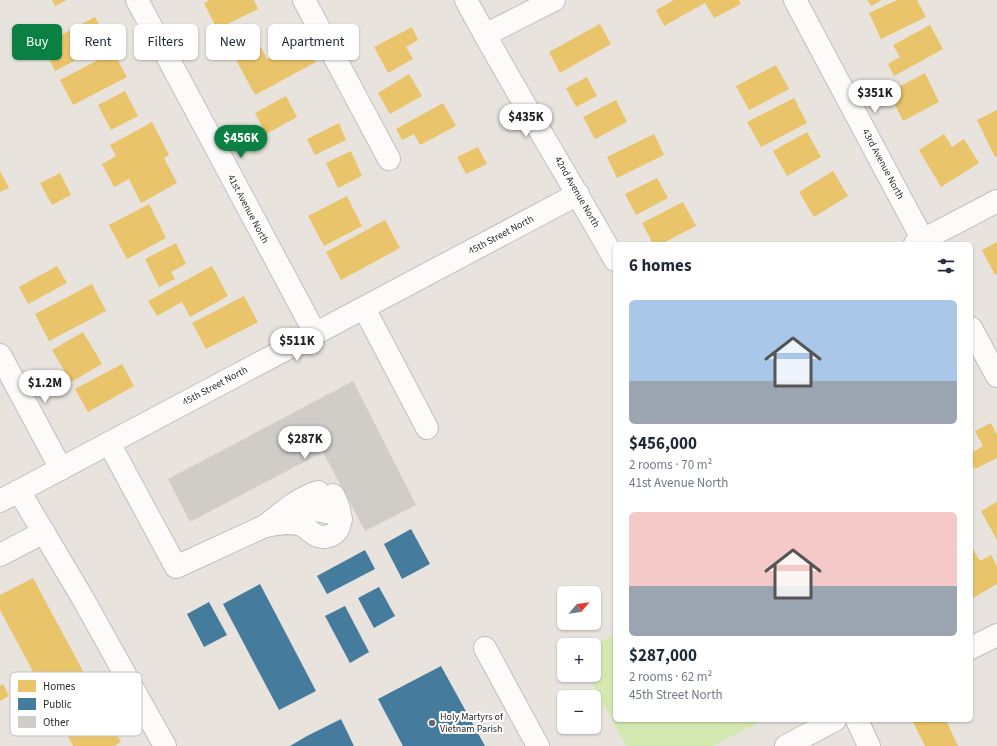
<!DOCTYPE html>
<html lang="en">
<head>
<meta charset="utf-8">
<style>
  :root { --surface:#fff; --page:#f6f6f7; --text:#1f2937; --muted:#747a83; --accent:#0b8043 }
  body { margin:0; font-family:"Source Sans 3",sans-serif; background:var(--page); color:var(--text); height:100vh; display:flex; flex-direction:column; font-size:15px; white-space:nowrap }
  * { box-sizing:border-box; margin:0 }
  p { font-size:13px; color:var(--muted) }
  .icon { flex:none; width:22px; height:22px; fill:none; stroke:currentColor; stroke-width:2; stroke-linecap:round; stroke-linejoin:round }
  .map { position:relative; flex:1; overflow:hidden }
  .panel { position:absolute; left:613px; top:242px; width:360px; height:480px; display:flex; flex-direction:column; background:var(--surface); border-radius:6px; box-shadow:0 1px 3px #0004 }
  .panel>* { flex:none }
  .guide { position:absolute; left:12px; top:24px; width:380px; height:36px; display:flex; gap:8px }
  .needle { width:26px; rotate:62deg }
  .controls { position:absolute; left:557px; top:586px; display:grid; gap:8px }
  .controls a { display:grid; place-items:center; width:44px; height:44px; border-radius:6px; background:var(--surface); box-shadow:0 1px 3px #0004; font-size:20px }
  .price { position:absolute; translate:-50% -34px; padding:0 9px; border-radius:14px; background:#fff; color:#222; font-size:13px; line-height:26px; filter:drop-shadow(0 1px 2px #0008) }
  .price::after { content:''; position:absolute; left:50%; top:24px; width:12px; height:9px; margin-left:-6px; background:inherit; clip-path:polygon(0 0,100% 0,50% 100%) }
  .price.active { background:var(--accent); color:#fff }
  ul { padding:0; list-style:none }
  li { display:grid; align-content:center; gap:8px; height:212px; padding:0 16px }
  li span { display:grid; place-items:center; height:124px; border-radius:6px; color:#555 }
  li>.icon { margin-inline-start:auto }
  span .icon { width:72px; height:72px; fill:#fffc; stroke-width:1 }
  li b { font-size:17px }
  h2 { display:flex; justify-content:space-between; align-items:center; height:48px; padding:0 16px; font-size:17px }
  .tag { padding:0 14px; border-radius:6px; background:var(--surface); box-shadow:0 1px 3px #0004; font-size:14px; line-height:36px }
  .tag.active { background:var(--accent); color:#fff }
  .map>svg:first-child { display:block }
  .pitch { fill:#d4e9b1 }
  .homes { fill:#e9c46a }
  .public { fill:#457b9d }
  .building { fill:#d0cdc9 }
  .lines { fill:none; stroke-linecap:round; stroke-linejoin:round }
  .minor-casing { stroke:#c1bfbf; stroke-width:24 }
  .minor { stroke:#fcfbfa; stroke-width:22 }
  .poi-dot { fill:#6c6a68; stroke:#fff; stroke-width:1.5 }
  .labels { text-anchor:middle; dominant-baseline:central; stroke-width:4; stroke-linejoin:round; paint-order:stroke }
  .street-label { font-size:10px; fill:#292929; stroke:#fff }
  .poi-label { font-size:10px; fill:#292929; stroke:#fff; text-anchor:start }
  .key { fill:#fff; stroke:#bfbfbf; stroke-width:1 }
  .key-label { font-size:11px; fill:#292929 }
</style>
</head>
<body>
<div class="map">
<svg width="997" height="746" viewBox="0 0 997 746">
  <rect width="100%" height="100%" fill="#e8e3dd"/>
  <polygon class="pitch" points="615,635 615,720 763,720 713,746 626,746 588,675 594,675 594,645"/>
  <g class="homes">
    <polygon points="52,0 67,0 55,6"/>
    <polygon points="210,0 254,0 258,9 217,29 204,3"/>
    <polygon points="674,0 739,0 741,4 714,18 705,3 664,26 656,10"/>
    <polygon points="867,0 882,0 871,6"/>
    <polygon points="897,0 917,0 926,17 881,39 869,13"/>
    <polygon points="95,17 108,43 55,71 42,45"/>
    <polygon points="600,24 611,44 560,73 549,52"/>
    <polygon points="930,25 943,49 894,76 888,64 900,57 893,45"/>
    <polygon points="412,27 418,40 406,47 413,59 388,73 374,47"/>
    <polygon points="303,38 316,62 255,95 236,60 261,47 267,59"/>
    <polygon points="113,52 127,77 73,105 60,80"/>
    <polygon points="776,65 789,89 749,110 736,86"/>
    <polygon points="925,73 939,102 903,121 889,92"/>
    <polygon points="409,74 422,96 390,114 378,93"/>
    <polygon points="587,77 597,96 576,107 566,88"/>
    <polygon points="125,91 138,116 111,130 98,105"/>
    <polygon points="286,96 297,117 266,134 255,113"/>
    <polygon points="794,98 807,123 761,147 747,122"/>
    <polygon points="616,100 627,122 595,139 583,117"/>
    <polygon points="443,103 456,126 420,145 414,134 402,140 396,129"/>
    <polygon points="997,110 997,156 995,157 977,120"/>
    <polygon points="152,122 169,155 164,158 177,183 141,203 129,179 114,187 102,164 116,156 110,145"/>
    <polygon points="339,123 346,140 315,155 307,139"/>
    <polygon points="807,132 821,157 787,176 773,151"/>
    <polygon points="654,134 664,155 617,178 607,157"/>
    <polygon points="944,134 952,147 964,139 979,163 941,187 919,150"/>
    <polygon points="478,147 487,164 466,174 457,157"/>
    <polygon points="351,151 362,176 338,188 326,163"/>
    <polygon points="0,171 9,188 0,192"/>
    <polygon points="833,171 848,196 814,217 799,192"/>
    <polygon points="60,173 71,195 52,205 40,183"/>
    <polygon points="657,178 668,198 636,215 625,194"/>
    <polygon points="347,196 362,226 324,246 308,216"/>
    <polygon points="683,202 696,226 661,244 653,244 642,223"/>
    <polygon points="149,204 166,238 127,259 109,225"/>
    <polygon points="385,220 400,248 341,280 326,252"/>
    <polygon points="997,242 997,274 995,275 982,250"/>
    <polygon points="176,243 186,264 171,272 175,279 159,287 145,259"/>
    <polygon points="57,266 67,283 28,304 19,287"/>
    <polygon points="212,266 228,296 190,317 182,302 157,316 148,301"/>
    <polygon points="92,284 106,311 49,341 35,314"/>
    <polygon points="244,296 258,322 206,349 192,323"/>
    <polygon points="83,332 102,364 71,382 52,350"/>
    <polygon points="122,364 134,386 88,412 75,389"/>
    <polygon points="991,423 997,435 997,458 975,469 971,461 971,453 983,446 975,431"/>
    <polygon points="997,502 997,540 981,511"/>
    <polygon points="973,549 980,561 991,555 997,566 997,584 973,598 971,595 971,551"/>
    <polygon points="33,578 121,742 114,746 73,746 0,610 0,595"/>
    <polygon points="3,684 9,696 0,701 0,686"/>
    <polygon points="918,720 946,720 958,746 925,746 913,722"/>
  </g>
  <g class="public">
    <polygon points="411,529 430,564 402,579 384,544"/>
    <polygon points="365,550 375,569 327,594 317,576"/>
    <polygon points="260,584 316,691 279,710 223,604"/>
    <polygon points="379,587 395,616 374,628 358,598"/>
    <polygon points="209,602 227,635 204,647 187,614"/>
    <polygon points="345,606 369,652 350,663 325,616"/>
    <polygon points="441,666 485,746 403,746 378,699"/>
    <polygon points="341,719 354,746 290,746 307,736"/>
  </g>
  <polygon class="building" points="353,381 416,505 365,531 323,452 190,522 168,479"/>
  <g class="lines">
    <g class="minor-casing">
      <g id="minor">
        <polyline points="137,0 315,333"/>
        <polyline points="304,0 389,159"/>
        <path d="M466,0C513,88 566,173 615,260"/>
        <polyline points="795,0 925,244"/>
        <polyline points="485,35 554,0"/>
        <polyline points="915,244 997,201"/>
        <polyline points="364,308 427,428"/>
        <polyline points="971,328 997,376"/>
        <polyline points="0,355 61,469"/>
        <polyline points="109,443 176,567 265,526"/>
        <polyline points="19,491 82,597 165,746"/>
        <path d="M318,492C298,498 282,513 265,526C277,524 290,521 302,525C309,529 315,538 324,537C347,535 341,509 333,495"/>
        <polyline points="0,501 578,194"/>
        <polyline points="291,506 332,513 341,519"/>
        <polyline points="0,555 44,532"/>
        <polyline points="485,648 538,746"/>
        <polyline points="971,648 997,635"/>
        <polyline points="857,720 869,746"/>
        <polyline points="786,746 835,720"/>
      </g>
    </g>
    <use href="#minor" class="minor"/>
  </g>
  <circle class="poi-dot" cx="432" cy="723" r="4"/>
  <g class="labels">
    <g class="street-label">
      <text transform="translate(883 164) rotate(62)">43rd Avenue North</text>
      <text transform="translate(577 192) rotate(60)">42nd Avenue North</text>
      <text transform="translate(248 209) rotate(62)">41st Avenue North</text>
      <text transform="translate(501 235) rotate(-28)">45th Street North</text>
      <text transform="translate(215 386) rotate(-28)">45th Street North</text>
    </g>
    <g class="poi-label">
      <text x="440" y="717">Holy Martyrs of<tspan x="440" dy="12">Vietnam Parish</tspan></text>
    </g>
  </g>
  <rect x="10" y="672" width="132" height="64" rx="6" class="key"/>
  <rect x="18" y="680" width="18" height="12" fill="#e9c46a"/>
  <rect x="18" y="698" width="18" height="12" fill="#457b9d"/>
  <rect x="18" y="716" width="18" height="12" fill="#d0cdc9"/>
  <g class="key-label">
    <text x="43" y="690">Homes</text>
    <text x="43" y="708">Public</text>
    <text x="43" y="726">Other</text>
  </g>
</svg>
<div class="controls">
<a><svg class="needle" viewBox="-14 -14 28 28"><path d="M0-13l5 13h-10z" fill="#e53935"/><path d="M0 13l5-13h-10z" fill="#747a83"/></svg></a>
<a>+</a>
<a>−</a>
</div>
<b class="price" style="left:875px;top:114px">$351K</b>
<b class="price" style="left:526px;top:138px">$435K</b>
<b class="price active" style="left:241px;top:159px">$456K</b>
<b class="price" style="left:297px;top:362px">$511K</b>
<b class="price" style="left:45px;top:404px">$1.2M</b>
<b class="price" style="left:305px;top:460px">$287K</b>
<div class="guide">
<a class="tag active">Buy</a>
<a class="tag">Rent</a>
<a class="tag">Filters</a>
<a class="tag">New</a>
<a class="tag">Apartment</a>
</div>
<section class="panel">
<h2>6 homes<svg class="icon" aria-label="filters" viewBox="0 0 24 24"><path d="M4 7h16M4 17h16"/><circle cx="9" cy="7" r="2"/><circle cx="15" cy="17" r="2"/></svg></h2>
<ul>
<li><span style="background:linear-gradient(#a9c7e8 65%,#9aa5b1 0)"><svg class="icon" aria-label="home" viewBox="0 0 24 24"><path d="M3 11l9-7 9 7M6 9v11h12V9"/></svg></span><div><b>$456,000</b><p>2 rooms · 70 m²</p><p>41st Avenue North</p></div></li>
<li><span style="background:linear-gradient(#f6c9c9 60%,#9aa5b1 0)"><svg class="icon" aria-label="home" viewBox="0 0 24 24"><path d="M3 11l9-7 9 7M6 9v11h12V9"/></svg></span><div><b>$287,000</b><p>2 rooms · 62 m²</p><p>45th Street North</p></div></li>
</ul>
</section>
</div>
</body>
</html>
